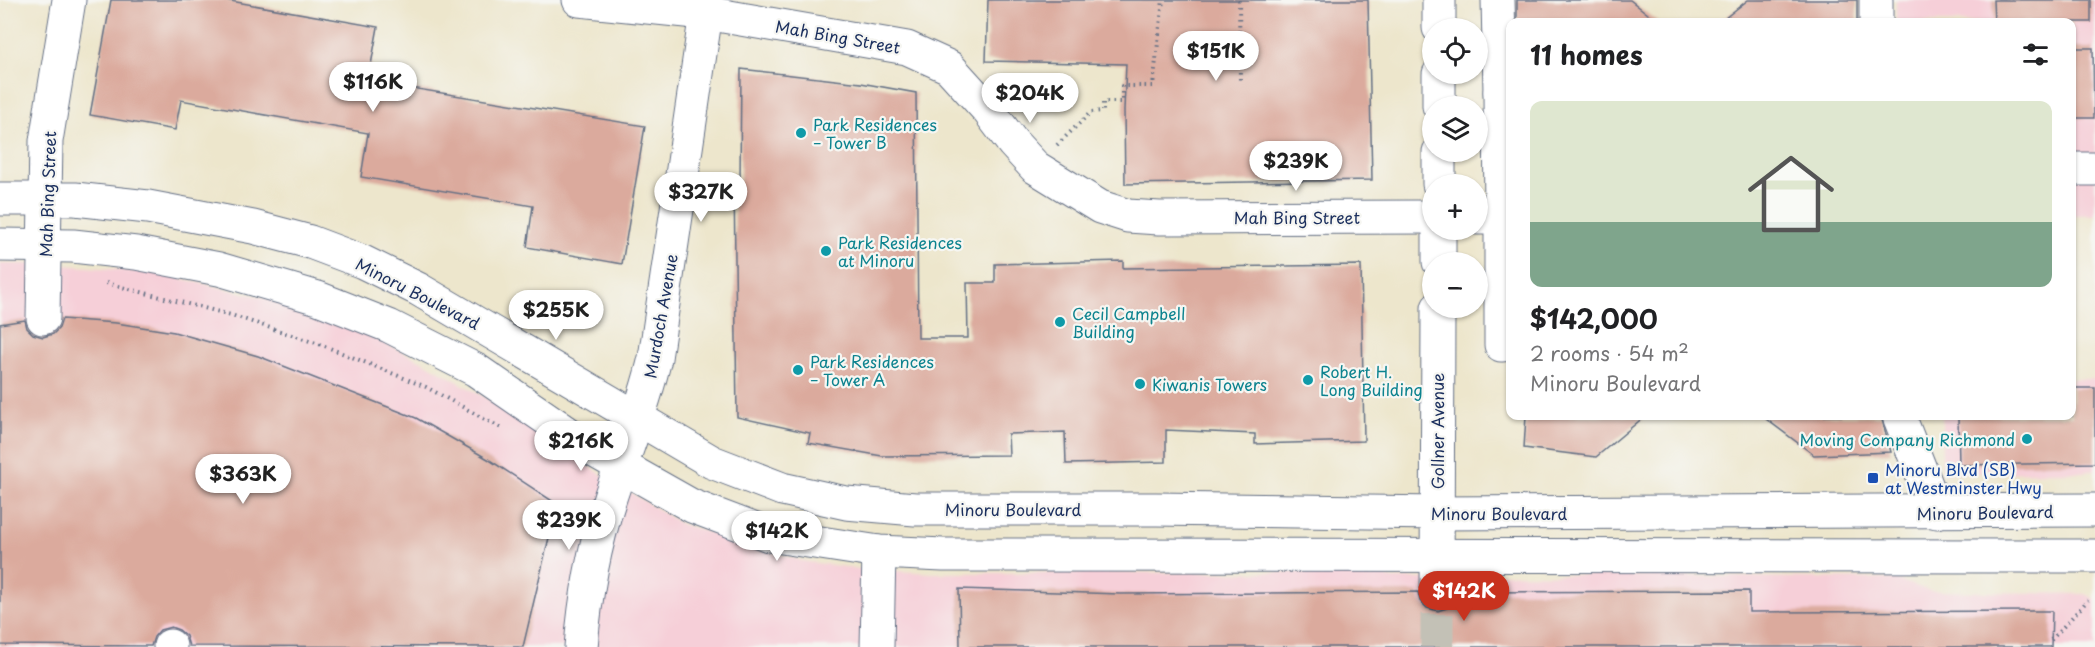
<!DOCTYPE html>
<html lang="en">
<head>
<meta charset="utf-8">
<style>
  :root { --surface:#fff; --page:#f6f6f6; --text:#202124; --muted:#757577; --accent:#c8321e }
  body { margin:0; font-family:"Playpen Sans",sans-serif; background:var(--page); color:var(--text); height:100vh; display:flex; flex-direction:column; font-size:22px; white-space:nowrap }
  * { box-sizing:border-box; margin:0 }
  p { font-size:20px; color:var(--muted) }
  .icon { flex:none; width:33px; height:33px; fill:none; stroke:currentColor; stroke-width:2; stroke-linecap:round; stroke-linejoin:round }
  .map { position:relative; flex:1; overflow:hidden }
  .side { position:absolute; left:1506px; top:18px; width:570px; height:402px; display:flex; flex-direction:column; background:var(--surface); border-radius:12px; box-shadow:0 2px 4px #0004 }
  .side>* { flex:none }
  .tools { position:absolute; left:1422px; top:18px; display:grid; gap:12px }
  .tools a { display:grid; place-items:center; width:66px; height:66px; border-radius:50%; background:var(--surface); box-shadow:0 2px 4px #0004; font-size:30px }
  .price { position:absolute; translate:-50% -51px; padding:0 14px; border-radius:21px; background:#fff; color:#222; font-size:20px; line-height:39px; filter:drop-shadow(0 2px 3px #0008) }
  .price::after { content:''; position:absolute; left:50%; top:36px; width:18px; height:14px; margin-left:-9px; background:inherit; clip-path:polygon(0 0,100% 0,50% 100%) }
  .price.active { background:var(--accent); color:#fff }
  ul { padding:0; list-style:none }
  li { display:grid; align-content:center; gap:12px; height:318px; padding:0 24px }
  li span { display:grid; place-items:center; height:186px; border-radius:12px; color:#555 }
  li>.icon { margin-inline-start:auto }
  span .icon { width:108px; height:108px; fill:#fffc; stroke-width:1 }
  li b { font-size:26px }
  h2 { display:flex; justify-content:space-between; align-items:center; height:72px; padding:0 24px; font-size:26px }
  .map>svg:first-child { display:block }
  .built { fill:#f6cfd8 }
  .building { fill:#dbaa9d }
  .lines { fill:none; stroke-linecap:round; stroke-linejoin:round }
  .minor-tunnel { stroke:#c3c1b6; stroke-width:33; stroke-dasharray:33 16; stroke-linecap:butt }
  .minor-casing { stroke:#646f84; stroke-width:35 }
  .path { stroke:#646f84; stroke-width:4; stroke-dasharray:1.5 4.5; stroke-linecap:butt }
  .minor { stroke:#fff; stroke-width:33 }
  .culture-dot { fill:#0f9aa8; stroke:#f6f6f2; stroke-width:2 }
  .transit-dot { fill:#1a4fb4; stroke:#f6f6f2; stroke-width:2 }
  .labels { text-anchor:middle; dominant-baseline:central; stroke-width:4.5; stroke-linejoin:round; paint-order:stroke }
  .street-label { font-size:16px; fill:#1b2f5e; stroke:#f6f6f2 }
  .culture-label { font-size:16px; fill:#0d838f; stroke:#f6f6f2; text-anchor:start }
  .transit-label { font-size:16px; fill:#164399; stroke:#f6f6f2; text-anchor:start }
</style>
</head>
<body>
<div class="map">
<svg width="2095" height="647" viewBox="0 0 2095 647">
  <rect width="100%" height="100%" fill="#f6f6f2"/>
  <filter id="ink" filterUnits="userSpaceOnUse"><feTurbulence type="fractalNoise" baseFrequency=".0167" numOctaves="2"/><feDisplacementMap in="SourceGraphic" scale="12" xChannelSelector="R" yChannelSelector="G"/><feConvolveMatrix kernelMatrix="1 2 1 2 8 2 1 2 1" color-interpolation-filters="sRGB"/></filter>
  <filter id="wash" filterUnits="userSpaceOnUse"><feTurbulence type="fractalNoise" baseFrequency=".008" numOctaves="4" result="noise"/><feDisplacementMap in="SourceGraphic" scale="24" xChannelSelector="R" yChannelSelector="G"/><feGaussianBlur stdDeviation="1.35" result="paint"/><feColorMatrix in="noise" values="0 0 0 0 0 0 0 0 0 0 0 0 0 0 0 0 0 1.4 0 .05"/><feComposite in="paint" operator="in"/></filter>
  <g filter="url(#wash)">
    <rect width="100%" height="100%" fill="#ede6cc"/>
    <g class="built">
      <polygon points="1896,0 2095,0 2095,215 2072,215 2072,22 1896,22"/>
      <polygon points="0,264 52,264 157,273 287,303 368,335 424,362 500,406 572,456 681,524 802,561 860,569 932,573 1379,572 1390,579 1480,578 1500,574 1894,579 1930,591 2086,594 2095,599 2095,647 0,647"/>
      <polygon points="2072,379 2095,379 2095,470 2085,472 1942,473 1942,416 2072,416"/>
    </g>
    <g id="blocks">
      <g class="building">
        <polygon points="111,0 225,0 378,27 368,81 645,126 622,264 527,247 533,206 361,177 368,133 181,100 175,130 90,115"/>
        <polygon points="988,0 1368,0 1372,180 1125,184 1124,110 1126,64 986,61"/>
        <polygon points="1517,0 1630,0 1658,22 1517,22"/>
        <polygon points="1748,0 1857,0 1857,22 1720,22"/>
        <polygon points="1993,0 2091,0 2091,22 1994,22"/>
        <polygon points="2072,48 2093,48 2094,118 2072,118"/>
        <polygon points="741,69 861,83 916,93 918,338 968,338 967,283 995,283 995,264 1123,261 1123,268 1361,265 1364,441 1255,444 1255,434 1166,430 1166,462 1066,464 1065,432 1008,434 1009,455 882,456 808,443 810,433 737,417 734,182 740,182"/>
        <polygon points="62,319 116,323 174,332 258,356 416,418 488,459 557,504 523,647 189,646 186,636 179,630 171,627 160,630 154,637 151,646 0,645 0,324 25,320 27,328 33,334 43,337 53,334 59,328"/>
        <polygon points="2072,388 2095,388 2095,463 1959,465 1958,416 2072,416"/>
        <polygon points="1526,416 1645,416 1596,457 1524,448"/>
        <polygon points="1762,416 1881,416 1891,452 1814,455"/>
        <polygon points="959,589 1120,594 1418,592 1420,601 1427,608 1438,611 1447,608 1453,602 1456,592 1749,591 1749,612 2052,611 2051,647 960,647"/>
      </g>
    </g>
  </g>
  <g filter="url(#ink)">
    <use href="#blocks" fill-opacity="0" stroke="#646f84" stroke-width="1.5"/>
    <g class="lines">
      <polyline class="minor-tunnel" points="1437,647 1437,592"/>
      <g class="minor-casing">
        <g id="minor">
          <polyline points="579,0 706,13 907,48 949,67 988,110 1013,143 1035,167 1100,207 1128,216 1159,218 1432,217"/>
          <polyline points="1439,0 1439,28"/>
          <polyline points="1498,0 1500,92"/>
          <polyline points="1876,0 1876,22"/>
          <polyline points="1439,74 1439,106"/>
          <polyline points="1439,152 1439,184"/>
          <polyline points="2076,169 2095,169"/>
          <polyline points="0,199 75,199 148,207 253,227 310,242 363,262 418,289 712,462 782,489 846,503 915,509 1156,509 1437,513 2095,510"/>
          <polyline points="1478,218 1501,218 1501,345 1510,344"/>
          <polyline points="1501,218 1500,92 1510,94"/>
          <polyline points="0,245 73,246 136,253 219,269 318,298 389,326 476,370 591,449 692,506 769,535 879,552 943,555 2095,556"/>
          <polyline points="1439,262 1439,230"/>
          <polyline points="43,318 46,141 69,0"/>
          <polyline points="1899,416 1937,512"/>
          <polyline points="1437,592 1438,308"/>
          <polyline points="170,646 170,647"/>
          <path d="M581,647C585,596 594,547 610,498C625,452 644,406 655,358L706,13"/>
          <polyline points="877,647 879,552"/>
        </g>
      </g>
      <g class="path">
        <polyline points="1239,0 1240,82"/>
        <polyline points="1057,145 1091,112 1103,111 1103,102 1122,102 1122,86 1153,86 1163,0"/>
        <polyline points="106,283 231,315 322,345 426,387 503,429"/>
        <polyline points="2051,640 2088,600"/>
      </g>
      <use href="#minor" class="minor"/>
    </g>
  </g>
  <g class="culture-dot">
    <circle cx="801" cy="133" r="6"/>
    <circle cx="826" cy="251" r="6"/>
    <circle cx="1060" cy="322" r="6"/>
    <circle cx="798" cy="370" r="6"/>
    <circle cx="1308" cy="380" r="6"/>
    <circle cx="1140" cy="384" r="6"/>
    <circle cx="2027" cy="439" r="6"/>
  </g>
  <rect class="transit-dot" x="1867" y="472" width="12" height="12" rx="3"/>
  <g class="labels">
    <g class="street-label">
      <text transform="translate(838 36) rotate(10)">Mah Bing Street</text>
      <text transform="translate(47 194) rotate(-88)">Mah Bing Street</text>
      <text x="1297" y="217">Mah Bing Street</text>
      <text transform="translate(418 293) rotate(27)">Minoru Boulevard</text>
      <text transform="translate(660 316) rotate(-80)">Murdoch Avenue</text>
      <text transform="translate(1437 431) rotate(-90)">Gollner Avenue</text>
      <text x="1013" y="509">Minoru Boulevard</text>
      <text transform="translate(1985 512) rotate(-1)">Minoru Boulevard</text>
      <text x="1499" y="513">Minoru Boulevard</text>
    </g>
    <g class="culture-label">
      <text x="813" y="124">Park Residences<tspan x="813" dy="18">– Tower B</tspan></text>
      <text x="838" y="242">Park Residences<tspan x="838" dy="18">at Minoru</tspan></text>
      <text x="1072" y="313">Cecil Campbell<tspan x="1072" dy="18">Building</tspan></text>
      <text x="810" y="361">Park Residences<tspan x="810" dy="18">– Tower A</tspan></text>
      <text x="1320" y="371">Robert H.<tspan x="1320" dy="18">Long Building</tspan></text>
      <text x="1152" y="384">Kiwanis Towers</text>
      <text x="2015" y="439" text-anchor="end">Moving Company Richmond</text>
    </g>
    <g class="transit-label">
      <text x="1885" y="469">Minoru Blvd (SB)<tspan x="1885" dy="18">at Westminster Hwy</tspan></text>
    </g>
  </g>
</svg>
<div class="tools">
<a><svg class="icon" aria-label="locate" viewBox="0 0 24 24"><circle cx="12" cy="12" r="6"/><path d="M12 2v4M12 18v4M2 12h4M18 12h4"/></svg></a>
<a><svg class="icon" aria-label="layers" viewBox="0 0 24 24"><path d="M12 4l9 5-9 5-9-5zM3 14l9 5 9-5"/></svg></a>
<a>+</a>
<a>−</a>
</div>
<b class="price" style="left:1216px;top:82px">$151K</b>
<b class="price" style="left:373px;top:113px">$116K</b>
<b class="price" style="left:1030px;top:124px">$204K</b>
<b class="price" style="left:1296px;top:192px">$239K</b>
<b class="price" style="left:701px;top:223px">$327K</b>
<b class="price" style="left:556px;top:341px">$255K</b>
<b class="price" style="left:581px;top:472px">$216K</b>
<b class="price" style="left:243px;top:505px">$363K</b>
<b class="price" style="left:569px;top:551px">$239K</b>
<b class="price" style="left:777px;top:562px">$142K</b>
<b class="price active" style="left:1464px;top:622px">$142K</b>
<section class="side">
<h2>11 homes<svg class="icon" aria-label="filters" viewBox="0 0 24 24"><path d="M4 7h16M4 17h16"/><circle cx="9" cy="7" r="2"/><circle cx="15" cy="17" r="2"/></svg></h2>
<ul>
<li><span style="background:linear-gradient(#dfe7d0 65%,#7fa58c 0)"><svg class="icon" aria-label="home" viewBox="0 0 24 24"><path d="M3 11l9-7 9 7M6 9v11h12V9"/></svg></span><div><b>$142,000</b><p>2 rooms · 54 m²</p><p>Minoru Boulevard</p></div></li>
</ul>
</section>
</div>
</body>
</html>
